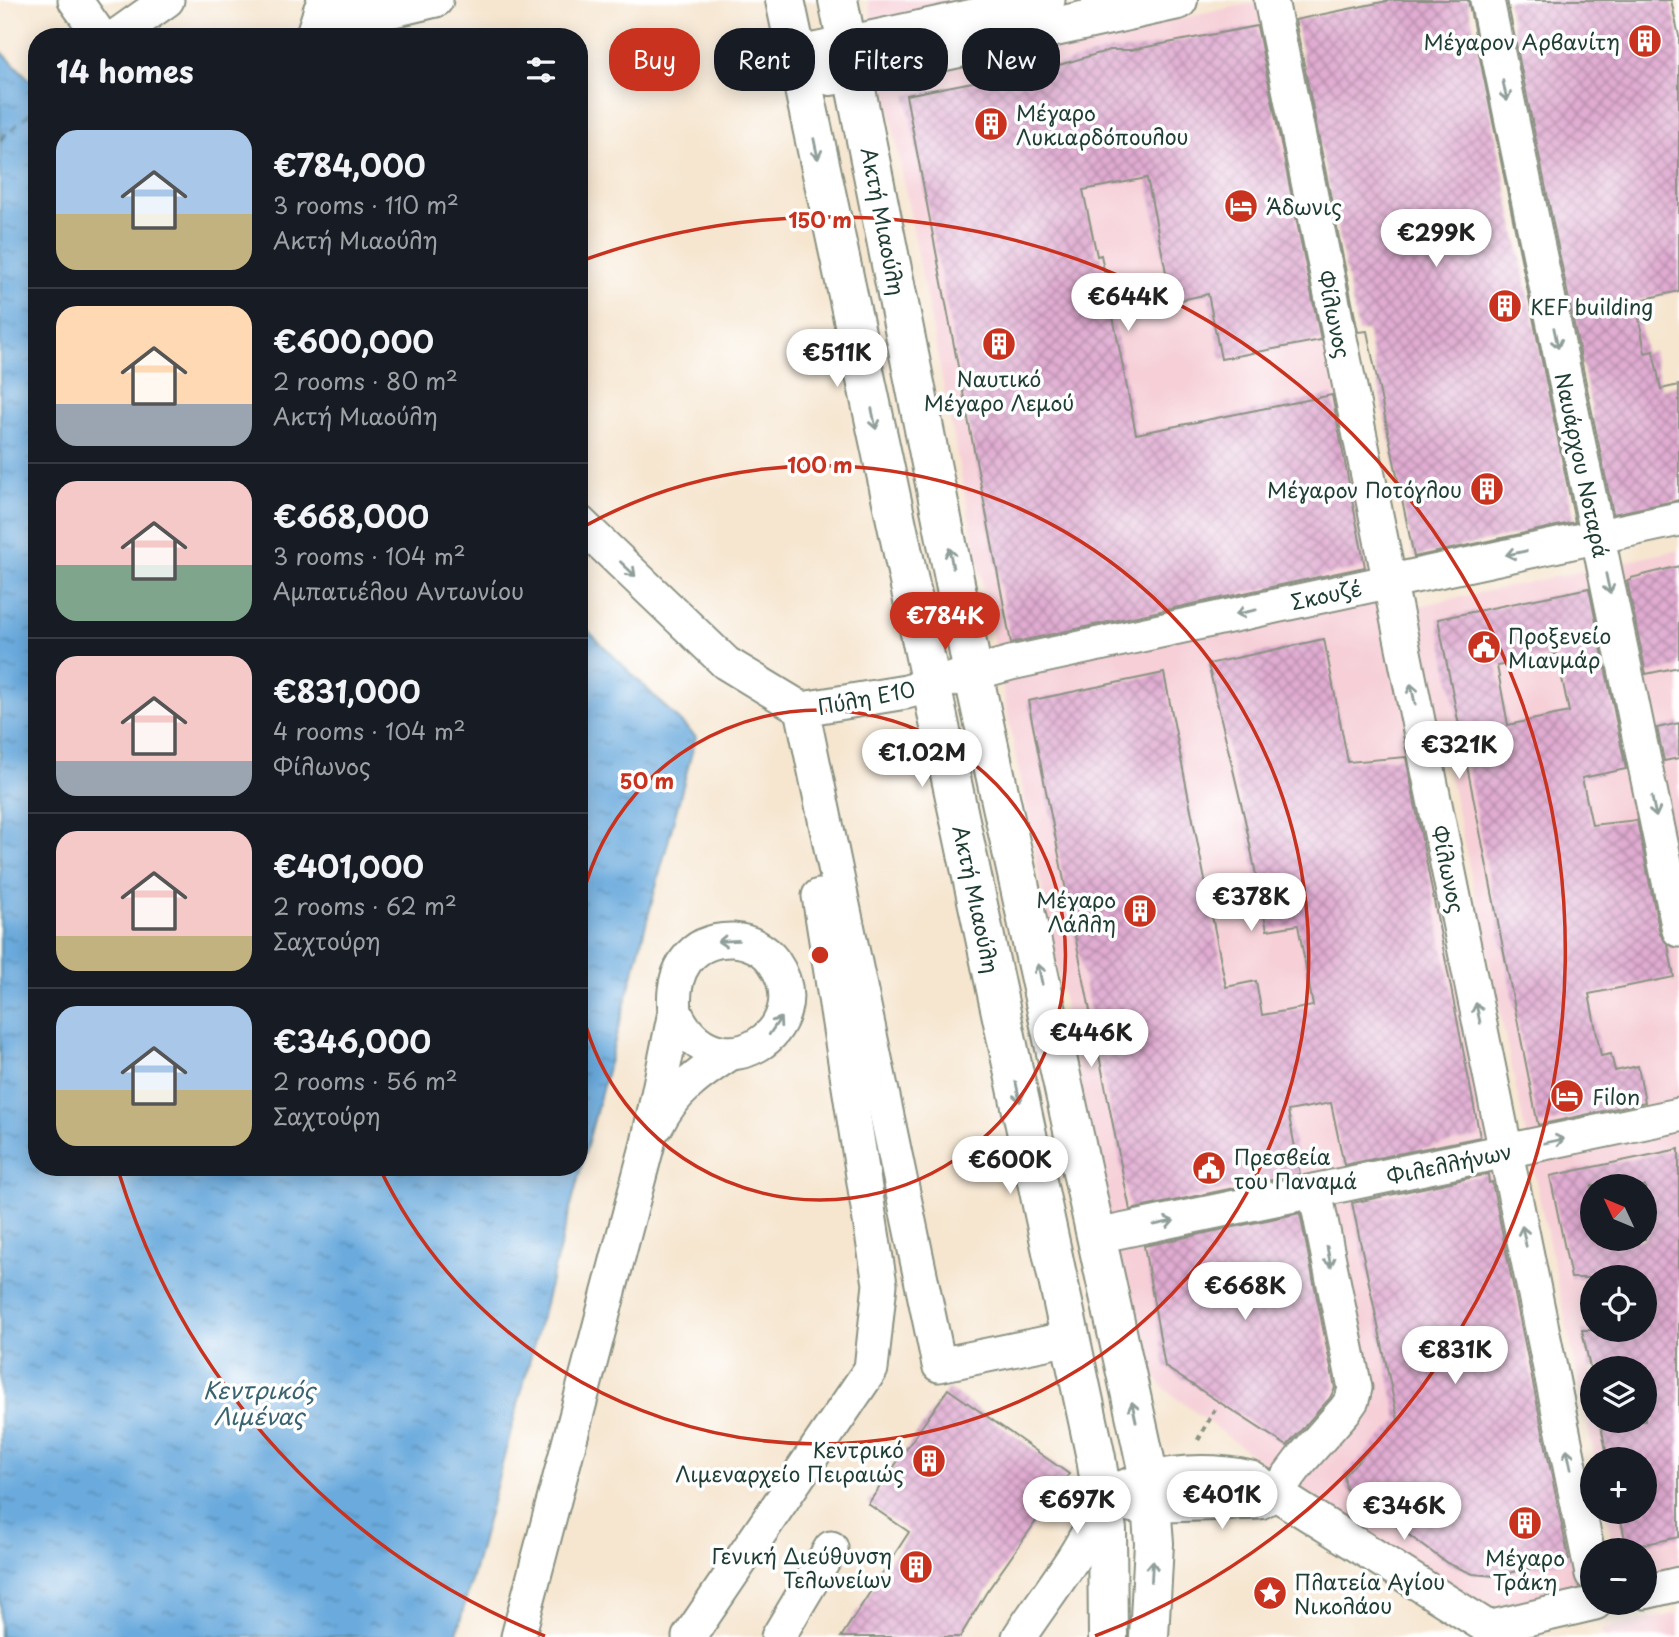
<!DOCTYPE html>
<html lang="en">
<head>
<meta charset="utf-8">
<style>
  :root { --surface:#171b24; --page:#20242c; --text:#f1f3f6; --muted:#9ea1a6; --line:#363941; --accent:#c8321e }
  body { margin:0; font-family:"Playpen Sans",sans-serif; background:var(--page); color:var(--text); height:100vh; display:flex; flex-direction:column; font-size:26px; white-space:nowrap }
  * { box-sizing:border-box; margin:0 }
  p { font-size:23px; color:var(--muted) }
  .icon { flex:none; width:38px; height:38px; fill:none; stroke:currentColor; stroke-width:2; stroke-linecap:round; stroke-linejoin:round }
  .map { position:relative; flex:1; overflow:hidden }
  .sheet { position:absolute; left:28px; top:28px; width:560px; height:1148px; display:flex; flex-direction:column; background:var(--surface); border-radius:28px; box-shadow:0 4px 18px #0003 }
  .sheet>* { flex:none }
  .top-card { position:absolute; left:609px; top:28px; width:665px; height:63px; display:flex; gap:14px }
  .needle { width:46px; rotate:314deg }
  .fabs { position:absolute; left:1580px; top:1174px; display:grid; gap:14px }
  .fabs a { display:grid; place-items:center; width:77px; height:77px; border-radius:50%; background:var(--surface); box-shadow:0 4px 18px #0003; font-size:35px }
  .price { position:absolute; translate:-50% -60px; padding:0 16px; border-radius:24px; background:#fff; color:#222; font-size:23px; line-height:46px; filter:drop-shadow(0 2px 4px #0008) }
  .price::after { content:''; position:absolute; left:50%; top:42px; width:21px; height:16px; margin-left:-10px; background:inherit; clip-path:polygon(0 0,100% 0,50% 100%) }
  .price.selected { background:var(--accent); color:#fff }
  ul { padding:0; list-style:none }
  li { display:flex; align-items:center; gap:21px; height:175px; padding:0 28px }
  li+li { border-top:2px solid var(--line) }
  li span { display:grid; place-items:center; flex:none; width:196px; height:140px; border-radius:21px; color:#555 }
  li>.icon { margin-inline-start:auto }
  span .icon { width:84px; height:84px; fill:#fffc; stroke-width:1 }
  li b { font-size:30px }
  h2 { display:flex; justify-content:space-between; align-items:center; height:84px; padding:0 28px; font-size:30px }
  .tag { padding:0 24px; border-radius:28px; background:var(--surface); box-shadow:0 4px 18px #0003; font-size:24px; line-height:63px }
  .tag.selected { background:var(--accent); color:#fff }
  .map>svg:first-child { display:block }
  .built { fill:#f6cfd7; fill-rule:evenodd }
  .water { fill:url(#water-ripples); stroke:#447488; stroke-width:2 }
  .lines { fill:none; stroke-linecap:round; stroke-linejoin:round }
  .ferry { stroke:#39636f; stroke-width:2; stroke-dasharray:9 7; stroke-linecap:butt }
  .building { fill:url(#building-cross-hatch); fill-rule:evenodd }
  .minor-casing { stroke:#8a9282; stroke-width:37 }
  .major-casing { stroke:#8a9282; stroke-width:42 }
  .path { stroke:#8a9282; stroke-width:4.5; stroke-dasharray:5 5; stroke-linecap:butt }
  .minor { stroke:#fff; stroke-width:33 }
  .major { stroke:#fff; stroke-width:38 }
  .oneway { stroke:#8f9e9a }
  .ring { fill:none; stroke:#c8321e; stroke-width:3.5 }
  .labels { text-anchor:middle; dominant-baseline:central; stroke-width:7; stroke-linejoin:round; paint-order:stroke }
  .poi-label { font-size:21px; fill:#1f3d34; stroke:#fff; text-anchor:start }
  .street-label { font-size:21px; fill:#1f3d34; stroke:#fff }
  .water-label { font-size:23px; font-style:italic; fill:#39636f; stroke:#fff }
  .centre { fill:#c8321e; stroke:#fff; stroke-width:3.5 }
  .ring-label { font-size:21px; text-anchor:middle; font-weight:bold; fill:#c8321e; stroke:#fff; stroke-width:7; stroke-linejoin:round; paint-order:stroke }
</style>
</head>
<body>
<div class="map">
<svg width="1679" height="1637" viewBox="0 0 1679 1637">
  <defs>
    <pattern id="water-ripples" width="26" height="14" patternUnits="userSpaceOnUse" patternTransform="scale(1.75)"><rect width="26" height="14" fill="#6aaadd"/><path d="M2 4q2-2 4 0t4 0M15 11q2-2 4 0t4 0" fill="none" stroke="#578cb4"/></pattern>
    <pattern id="building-cross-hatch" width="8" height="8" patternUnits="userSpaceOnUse" patternTransform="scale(1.75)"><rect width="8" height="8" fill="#e1acd2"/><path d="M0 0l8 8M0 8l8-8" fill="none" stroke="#b68dab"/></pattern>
  </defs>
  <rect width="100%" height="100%" fill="#fff"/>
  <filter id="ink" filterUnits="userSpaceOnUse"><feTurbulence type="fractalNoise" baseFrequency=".0143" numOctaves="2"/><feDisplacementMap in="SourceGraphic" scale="14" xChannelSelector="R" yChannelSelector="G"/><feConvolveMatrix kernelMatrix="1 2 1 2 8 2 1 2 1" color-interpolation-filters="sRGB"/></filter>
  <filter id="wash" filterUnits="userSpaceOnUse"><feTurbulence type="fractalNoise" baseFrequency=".00686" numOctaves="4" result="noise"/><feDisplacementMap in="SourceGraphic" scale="28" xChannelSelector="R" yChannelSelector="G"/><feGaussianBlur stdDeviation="1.57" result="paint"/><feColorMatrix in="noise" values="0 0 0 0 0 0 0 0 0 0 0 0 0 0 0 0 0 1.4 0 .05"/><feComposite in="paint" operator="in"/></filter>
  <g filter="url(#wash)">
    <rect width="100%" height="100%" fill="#f6e6d0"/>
    <g class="built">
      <polygon points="868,0 1014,0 874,30"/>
      <polygon points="1267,0 1588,1586 1497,1606 1468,1595 1427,1572 1260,1461 1167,1391 1150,1372 1132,1330 1103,1202 884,81"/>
      <path d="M1679,550V1565L1645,1573V1550H1614L1606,1512H1645V1460L1595,1459L1414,607ZM1592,1186H1645V1239H1592ZM1592,1278H1645V1330H1592ZM1592,1368H1645V1421H1592Z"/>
      <polygon points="1679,1613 1679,1637 1604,1637 1602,1629"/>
    </g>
    <polygon class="water" points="0,50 37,87 37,1167 579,1167 579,622 696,737 456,1637 0,1637"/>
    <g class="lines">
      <g class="ferry">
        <polyline points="0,139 7,132"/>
        <polyline points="0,141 37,106"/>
      </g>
    </g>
    <g id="blocks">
      <g class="building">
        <polygon points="1392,0 1468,0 1575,522 1414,557 1367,331 1358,332 1295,20"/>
        <polygon points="1507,0 1671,0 1679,36 1679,291 1636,301 1645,353 1653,351 1661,389 1679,385 1679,500 1613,514"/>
        <polygon points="1257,26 1321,340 1221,359 1208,294 1172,302 1147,178 1083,190 1097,256 1101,255 1136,434 1332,395 1365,567 1011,643 906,95 1059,65 1110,50 1131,50"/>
        <polygon points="1679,566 1679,667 1646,674 1627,581 1631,580 1631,578"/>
        <path d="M1589,588L1626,769L1582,778L1592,825L1637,820L1660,934L1668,945L1674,977L1589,994L1601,1056L1611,1054L1615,1071L1638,1066L1645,1102L1538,1125L1438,619ZM1557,654L1569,712L1508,725L1497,666Z"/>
        <polygon points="1324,639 1348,762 1406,757 1480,1137 1344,1165 1331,1103 1288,1111 1300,1174 1130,1210 1028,701 1164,673 1226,987 1256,981 1262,1015 1313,1006 1298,925 1267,930 1245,820 1208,664"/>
        <polygon points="1679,723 1679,758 1664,761 1657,728"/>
        <path d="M1679,1149V1537L1627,1548L1619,1512H1645V1460H1608L1600,1421H1645V1368H1590L1582,1330H1645V1278H1571L1550,1176ZM1592,1186H1645V1239H1592Z"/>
        <polygon points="1488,1174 1489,1183 1492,1182 1569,1560 1495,1576 1473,1574 1447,1563 1346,1489 1344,1475 1398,1420 1352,1203"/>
        <polygon points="1300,1213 1335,1388 1330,1398 1287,1446 1165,1367 1144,1246"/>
        <polygon points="948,1389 1069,1474 986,1593 960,1637 841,1637 909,1532 868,1504"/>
      </g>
    </g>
  </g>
  <g filter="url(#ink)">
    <use href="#blocks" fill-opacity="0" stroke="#8a9282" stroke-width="2"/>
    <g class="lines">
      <g class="minor-casing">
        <g id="minor">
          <polyline points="75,0 101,37"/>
          <polyline points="1271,0 1592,1574"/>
          <polyline points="1487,0 1679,930"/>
          <polyline points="320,11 381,13 436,0"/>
          <polyline points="115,37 167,0"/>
          <polyline points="312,37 324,0"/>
          <polyline points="796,54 1048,0"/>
          <polyline points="579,522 726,663 802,709 939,1365 1070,1338"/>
          <polyline points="802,709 906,692 1011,663 1679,519"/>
          <path d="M657,1125C673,1092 700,1073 731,1053"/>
          <polyline points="1097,1236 1679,1115"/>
          <path d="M1126,1486C1164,1471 1211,1469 1251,1478L1503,1637"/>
          <polyline points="1103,1500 1135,1506 1260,1502 1276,1493 1300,1461 1345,1410 1352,1400 1355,1388 1315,1191"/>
          <polyline points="1645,1592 1679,1584"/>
          <polyline points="1488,1628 1595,1603"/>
          <path d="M518,1637L648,1143L675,1012C671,972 689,939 733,940C749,941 765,949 774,962C821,1030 715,1099 675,1012"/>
          <polyline points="689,1637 871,1369 880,1284 819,896"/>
          <polyline points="778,1637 831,1548"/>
          <path d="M1019,1637C1047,1594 1086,1548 1103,1500"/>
        </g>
      </g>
      <g class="major-casing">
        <g id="major">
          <polyline points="785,0 1096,1458 1107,1530 1108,1637"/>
          <polyline points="838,0 973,673 1149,1478 1154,1543 1149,1637"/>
          <polyline points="831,76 1178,0"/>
        </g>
      </g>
      <polyline class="path" points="1198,1440 1215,1409"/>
      <use href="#minor" class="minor"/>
      <use href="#major" class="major"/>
    </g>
    <defs><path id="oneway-shaft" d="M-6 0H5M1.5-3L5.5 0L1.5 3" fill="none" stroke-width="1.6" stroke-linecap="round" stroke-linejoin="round" transform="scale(1.75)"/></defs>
    <g class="oneway">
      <use href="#oneway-shaft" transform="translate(1505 91) rotate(78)"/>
      <use href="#oneway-shaft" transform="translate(816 149) rotate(78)"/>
      <use href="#oneway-shaft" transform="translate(1556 338) rotate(78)"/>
      <use href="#oneway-shaft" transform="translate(874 419) rotate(78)"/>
      <use href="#oneway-shaft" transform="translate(1516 553) rotate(168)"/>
      <use href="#oneway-shaft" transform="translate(951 558) rotate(-101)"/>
      <use href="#oneway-shaft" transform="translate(628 569) rotate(44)"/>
      <use href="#oneway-shaft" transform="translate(1608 584) rotate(78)"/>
      <use href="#oneway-shaft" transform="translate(1246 612) rotate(168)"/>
      <use href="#oneway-shaft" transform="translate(1413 694) rotate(-102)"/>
      <use href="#oneway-shaft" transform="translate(1654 807) rotate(78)"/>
      <use href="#oneway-shaft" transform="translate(728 941) rotate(177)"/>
      <use href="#oneway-shaft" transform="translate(1040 974) rotate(-102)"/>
      <use href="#oneway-shaft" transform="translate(1478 1013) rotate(-102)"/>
      <use href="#oneway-shaft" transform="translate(775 1026) rotate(-56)"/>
      <use href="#oneway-shaft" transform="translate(1018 1092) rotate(78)"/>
      <use href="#oneway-shaft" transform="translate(1554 1141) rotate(-12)"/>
      <use href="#oneway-shaft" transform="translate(1164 1223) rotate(-12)"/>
      <use href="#oneway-shaft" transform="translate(1524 1236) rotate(-102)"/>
      <use href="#oneway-shaft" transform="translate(1329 1257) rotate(79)"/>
      <use href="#oneway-shaft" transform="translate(1134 1412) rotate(-102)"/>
      <use href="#oneway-shaft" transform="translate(1569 1459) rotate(-102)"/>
      <use href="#oneway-shaft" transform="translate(1152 1571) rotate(-87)"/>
    </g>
  </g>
  <g class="ring">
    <path d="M580 908A245 245 0 1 1 580 1002"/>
    <path d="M583 527A489 489 0 1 1 380 1169"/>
    <path d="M545 1636A734 734 0 0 1 118 1170M581 261A734 734 0 0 1 1095 1636"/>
  </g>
  <defs>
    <g id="building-disc" transform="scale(1.75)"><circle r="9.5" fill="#c8321e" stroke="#fff"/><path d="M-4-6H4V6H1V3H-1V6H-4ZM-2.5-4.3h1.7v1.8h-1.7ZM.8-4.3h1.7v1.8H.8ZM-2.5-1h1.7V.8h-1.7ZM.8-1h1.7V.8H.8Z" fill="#fff"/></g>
    <g id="hotel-disc" transform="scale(1.75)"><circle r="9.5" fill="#c8321e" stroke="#fff"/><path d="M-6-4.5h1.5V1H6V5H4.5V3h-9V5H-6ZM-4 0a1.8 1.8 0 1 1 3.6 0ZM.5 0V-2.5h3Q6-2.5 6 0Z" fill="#fff"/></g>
    <g id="civic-disc" transform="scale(1.75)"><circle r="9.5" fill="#c8321e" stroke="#fff"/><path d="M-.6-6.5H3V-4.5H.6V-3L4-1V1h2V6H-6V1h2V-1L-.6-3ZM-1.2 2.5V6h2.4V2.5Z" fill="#fff"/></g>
    <g id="sight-disc" transform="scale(1.75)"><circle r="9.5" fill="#c8321e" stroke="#fff"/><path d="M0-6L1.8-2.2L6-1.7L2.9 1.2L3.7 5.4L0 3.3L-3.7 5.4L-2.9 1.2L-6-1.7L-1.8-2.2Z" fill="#fff"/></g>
  </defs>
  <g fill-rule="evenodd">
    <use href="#building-disc" x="1645" y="41"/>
    <use href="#building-disc" x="991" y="124"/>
    <use href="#hotel-disc" x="1241" y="206"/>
    <use href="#building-disc" x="1505" y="306"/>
    <use href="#building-disc" x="999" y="344"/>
    <use href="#building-disc" x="1487" y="489"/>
    <use href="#civic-disc" x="1484" y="647"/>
    <use href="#building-disc" x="1140" y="911"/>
    <use href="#hotel-disc" x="1567" y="1096"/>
    <use href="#civic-disc" x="1209" y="1168"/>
    <use href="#building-disc" x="929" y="1461"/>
    <use href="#building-disc" x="1525" y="1523"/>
    <use href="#building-disc" x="916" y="1567"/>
    <use href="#sight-disc" x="1270" y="1593"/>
  </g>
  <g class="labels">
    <g class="poi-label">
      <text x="1620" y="41" text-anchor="end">Μέγαρον Αρβανίτη</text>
      <text x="1016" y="112">Μέγαρο<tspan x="1016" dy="24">Λυκιαρδόπουλου</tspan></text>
      <text x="1266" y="206">Άδωνις</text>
      <text x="1530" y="306">KEF building</text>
      <text x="999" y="378" text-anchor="middle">Ναυτικό<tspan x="999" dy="24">Μέγαρο Λεμού</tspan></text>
      <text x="1462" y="489" text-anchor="end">Μέγαρον Ποτόγλου</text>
      <text x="1508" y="635">Προξενείο<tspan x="1508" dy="24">Μιανμάρ</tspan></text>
      <text x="1116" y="899" text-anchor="end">Μέγαρο<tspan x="1116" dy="24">Λάλλη</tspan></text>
      <text x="1592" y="1096">Filon</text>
      <text x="1234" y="1156">Πρεσβεία<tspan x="1234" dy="24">του Παναμά</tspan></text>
      <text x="904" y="1449" text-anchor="end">Κεντρικό<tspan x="904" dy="24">Λιμεναρχείο Πειραιώς</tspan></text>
      <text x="892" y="1555" text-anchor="end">Γενική Διεύθυνση<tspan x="892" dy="24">Τελωνείων</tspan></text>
      <text x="1525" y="1557" text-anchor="middle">Μέγαρο<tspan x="1525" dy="24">Τράκη</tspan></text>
      <text x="1294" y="1581">Πλατεία Αγίου<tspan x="1294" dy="24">Νικολάου</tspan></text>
    </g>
    <g class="street-label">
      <text transform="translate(884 221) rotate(79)">Ακτή Μιαούλη</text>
      <text transform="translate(1335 314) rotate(78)">Φίλωνος</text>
      <text transform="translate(1583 465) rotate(78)">Ναυάρχου Νοταρά</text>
      <text transform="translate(1326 594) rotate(-12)">Σκουζέ</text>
      <text transform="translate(866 697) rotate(-11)">Πύλη Ε10</text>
      <text transform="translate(1449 869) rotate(78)">Φίλωνος</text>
      <text transform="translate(977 899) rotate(78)">Ακτή Μιαούλη</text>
      <text transform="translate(1449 1163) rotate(-12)">Φιλελλήνων</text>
    </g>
    <g class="water-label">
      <text x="259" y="1389">Κεντρικός<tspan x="259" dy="26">Λιμένας</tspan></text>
    </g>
  </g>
  <circle cx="820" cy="955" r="10" class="centre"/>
  <g class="ring-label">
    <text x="820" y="228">150 m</text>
    <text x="820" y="473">100 m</text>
    <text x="647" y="789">50 m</text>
  </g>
</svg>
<div class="fabs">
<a><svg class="needle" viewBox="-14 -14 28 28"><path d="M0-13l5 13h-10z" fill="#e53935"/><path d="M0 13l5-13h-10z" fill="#9ea1a6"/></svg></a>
<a><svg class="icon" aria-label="locate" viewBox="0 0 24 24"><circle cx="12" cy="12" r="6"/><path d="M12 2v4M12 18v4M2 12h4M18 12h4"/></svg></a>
<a><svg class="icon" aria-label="layers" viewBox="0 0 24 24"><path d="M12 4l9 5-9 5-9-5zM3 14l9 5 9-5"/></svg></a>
<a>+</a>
<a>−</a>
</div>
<b class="price" style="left:1436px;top:269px">€299K</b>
<b class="price" style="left:1128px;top:333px">€644K</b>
<b class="price" style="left:837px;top:389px">€511K</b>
<b class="price selected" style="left:945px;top:652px">€784K</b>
<b class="price" style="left:1459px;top:781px">€321K</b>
<b class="price" style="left:922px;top:789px">€1.02M</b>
<b class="price" style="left:1251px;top:933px">€378K</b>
<b class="price" style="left:1091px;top:1069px">€446K</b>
<b class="price" style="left:1010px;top:1196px">€600K</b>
<b class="price" style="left:1245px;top:1322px">€668K</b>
<b class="price" style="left:1455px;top:1386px">€831K</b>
<b class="price" style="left:1222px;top:1531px">€401K</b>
<b class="price" style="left:1077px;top:1536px">€697K</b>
<b class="price" style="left:1404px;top:1542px">€346K</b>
<div class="top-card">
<a class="tag selected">Buy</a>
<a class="tag">Rent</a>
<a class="tag">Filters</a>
<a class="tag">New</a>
</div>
<section class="sheet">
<h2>14 homes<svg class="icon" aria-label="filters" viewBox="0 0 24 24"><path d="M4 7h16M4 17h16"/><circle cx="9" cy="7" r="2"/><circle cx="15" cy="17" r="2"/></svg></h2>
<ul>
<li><span style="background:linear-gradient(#a9c7e8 60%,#c2b280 0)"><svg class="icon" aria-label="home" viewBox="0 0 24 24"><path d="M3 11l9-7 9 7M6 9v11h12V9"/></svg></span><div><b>€784,000</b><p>3 rooms · 110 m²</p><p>Ακτή Μιαούλη</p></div></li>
<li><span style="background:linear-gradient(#ffd9b3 70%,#9aa5b1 0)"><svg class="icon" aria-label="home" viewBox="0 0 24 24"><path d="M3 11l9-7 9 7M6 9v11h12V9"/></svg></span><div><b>€600,000</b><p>2 rooms · 80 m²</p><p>Ακτή Μιαούλη</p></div></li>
<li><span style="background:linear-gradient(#f6c9c9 60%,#7fa58c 0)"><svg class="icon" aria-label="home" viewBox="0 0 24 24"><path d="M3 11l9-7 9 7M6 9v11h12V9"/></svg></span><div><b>€668,000</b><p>3 rooms · 104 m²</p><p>Αμπατιέλου Αντωνίου</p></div></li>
<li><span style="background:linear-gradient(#f6c9c9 75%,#9aa5b1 0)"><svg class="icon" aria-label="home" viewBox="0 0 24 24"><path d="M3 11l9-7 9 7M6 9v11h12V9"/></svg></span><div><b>€831,000</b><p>4 rooms · 104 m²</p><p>Φίλωνος</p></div></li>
<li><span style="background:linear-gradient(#f6c9c9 75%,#c2b280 0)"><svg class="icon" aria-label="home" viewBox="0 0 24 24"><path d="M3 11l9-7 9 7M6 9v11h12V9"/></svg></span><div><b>€401,000</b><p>2 rooms · 62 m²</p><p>Σαχτούρη</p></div></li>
<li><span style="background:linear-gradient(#a9c7e8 60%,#c2b280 0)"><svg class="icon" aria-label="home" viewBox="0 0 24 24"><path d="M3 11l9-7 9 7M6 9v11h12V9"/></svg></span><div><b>€346,000</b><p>2 rooms · 56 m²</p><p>Σαχτούρη</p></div></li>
</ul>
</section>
</div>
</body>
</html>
